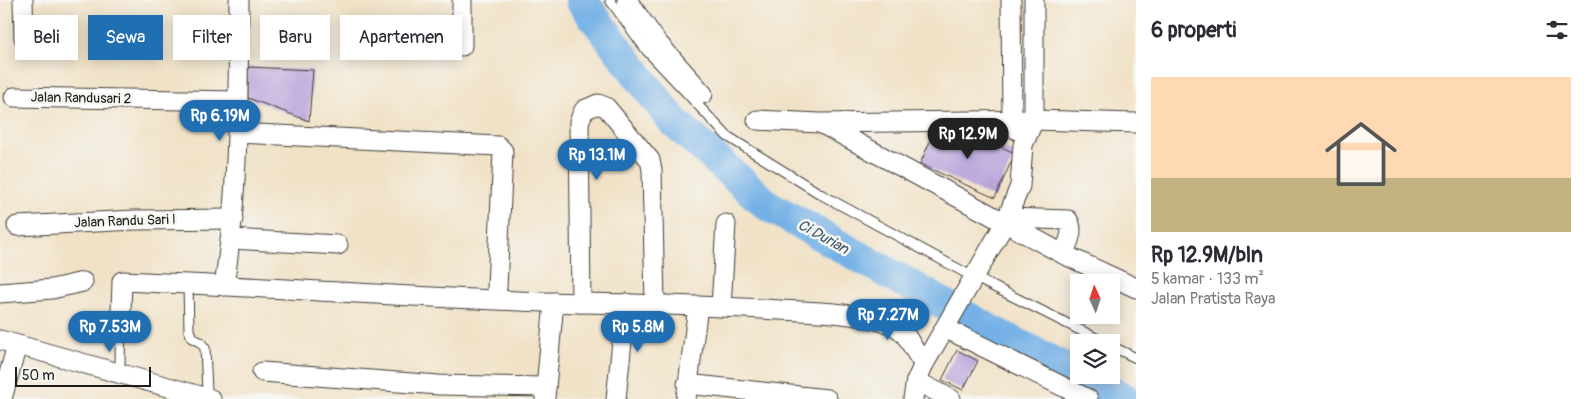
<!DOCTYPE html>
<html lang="id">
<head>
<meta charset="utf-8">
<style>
  :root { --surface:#fff; --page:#f7f7f7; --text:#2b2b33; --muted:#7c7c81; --line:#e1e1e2; --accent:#1f6fb2 }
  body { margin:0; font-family:Pangolin,sans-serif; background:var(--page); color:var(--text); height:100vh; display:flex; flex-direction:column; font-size:19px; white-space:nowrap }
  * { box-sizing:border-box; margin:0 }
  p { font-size:16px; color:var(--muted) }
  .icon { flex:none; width:28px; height:28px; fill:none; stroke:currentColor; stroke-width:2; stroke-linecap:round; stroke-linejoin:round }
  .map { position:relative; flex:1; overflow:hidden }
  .drawer { display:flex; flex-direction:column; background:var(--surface); width:450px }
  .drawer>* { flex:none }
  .banner { position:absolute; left:15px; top:15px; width:475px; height:45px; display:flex; gap:10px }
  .needle { width:32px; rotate:357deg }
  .controls { position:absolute; left:1070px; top:274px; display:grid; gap:10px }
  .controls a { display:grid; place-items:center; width:50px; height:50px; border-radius:0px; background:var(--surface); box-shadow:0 2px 12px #0003; font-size:25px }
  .scale { position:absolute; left:15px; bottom:12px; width:136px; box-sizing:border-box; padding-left:5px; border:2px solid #1c1c1c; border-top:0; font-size:14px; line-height:18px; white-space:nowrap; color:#1c1c1c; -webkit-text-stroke:4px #f6f6f2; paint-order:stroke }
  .price { position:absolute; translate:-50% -42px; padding:0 11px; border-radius:18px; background:var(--accent); color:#fff; font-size:16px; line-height:32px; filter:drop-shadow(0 1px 2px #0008) }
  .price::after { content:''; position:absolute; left:50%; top:30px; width:15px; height:11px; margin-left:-8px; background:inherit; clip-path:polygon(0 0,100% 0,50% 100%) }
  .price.current { background:#222; color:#fff }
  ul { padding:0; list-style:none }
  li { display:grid; align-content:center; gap:10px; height:265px; padding:0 15px }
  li+li { border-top:1px solid var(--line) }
  li span { display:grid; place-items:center; height:155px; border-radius:0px; color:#555 }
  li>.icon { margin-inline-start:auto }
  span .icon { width:90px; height:90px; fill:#fffc; stroke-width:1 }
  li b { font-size:21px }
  h2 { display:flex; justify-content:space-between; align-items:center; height:60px; padding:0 15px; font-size:21px }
  .pill { padding:0 18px; border-radius:0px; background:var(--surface); box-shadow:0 2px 12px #0003; font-size:18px; line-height:45px }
  .pill.current { background:var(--accent); color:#fff }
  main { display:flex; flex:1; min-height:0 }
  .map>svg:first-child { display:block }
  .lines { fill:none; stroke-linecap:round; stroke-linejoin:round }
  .river { stroke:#74b1e6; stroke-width:32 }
  .building { fill:#b8a2da }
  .lane-casing { stroke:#3c3a36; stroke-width:11 }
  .street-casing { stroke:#3c3a36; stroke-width:21 }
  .lane { stroke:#fff; stroke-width:9 }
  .street { stroke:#fff; stroke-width:19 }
  .labels { text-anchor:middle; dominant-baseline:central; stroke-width:5; stroke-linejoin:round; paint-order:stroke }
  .street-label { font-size:14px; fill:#1c1c1c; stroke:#f6f6f2 }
  .water-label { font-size:15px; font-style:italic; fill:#3f586d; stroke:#f6f6f2 }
</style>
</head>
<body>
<main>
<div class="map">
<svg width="1136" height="399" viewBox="0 0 1136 399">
  <rect width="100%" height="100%" fill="#f6f6f2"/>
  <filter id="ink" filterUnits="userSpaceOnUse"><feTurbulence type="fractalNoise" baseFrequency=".02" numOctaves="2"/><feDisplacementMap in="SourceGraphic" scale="10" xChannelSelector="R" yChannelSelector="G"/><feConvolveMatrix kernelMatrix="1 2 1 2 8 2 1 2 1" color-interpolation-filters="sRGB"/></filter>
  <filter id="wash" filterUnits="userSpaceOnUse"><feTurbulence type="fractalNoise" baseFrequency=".0096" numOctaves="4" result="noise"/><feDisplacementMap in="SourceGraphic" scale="20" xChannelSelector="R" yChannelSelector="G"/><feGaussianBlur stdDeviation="1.12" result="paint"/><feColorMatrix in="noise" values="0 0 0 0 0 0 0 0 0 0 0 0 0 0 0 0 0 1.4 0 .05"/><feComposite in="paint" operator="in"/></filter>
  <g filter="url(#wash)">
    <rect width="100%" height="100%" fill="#f1e2c7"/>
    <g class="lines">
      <polyline class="river" points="581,0 672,120 767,205 988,329 1125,399"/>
    </g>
    <g id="blocks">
      <g class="building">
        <polygon points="248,67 313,70 309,121 248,98"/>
        <polygon points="938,123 963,134 965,131 1015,153 995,198 920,164"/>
        <polygon points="957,350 978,361 963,390 942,380"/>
      </g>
    </g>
  </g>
  <g filter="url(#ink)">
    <use href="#blocks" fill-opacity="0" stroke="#3c3a36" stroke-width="1"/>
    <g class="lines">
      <g class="lane-casing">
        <g id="lane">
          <polyline points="610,0 647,51 727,136 822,195 964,272 1104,342"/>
          <polyline points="188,284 189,330 192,338 200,342 205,348 207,391"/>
          <polyline points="1111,346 1136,358"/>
          <polyline points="120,365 121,312"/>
        </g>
      </g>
      <g class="street-casing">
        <g id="street">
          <polyline points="23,0 24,38"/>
          <polyline points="627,0 657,42 703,94"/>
          <polyline points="1011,0 1012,120 1017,130"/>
          <polyline points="462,46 462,0"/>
          <polyline points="14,97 238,101"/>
          <polyline points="757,120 820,123 1034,120 1136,123"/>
          <polyline points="822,124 1063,254 1136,288"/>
          <polyline points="238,133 498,146 503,151 497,288"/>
          <path d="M1008,218L1068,220C1075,231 1068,243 1063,254"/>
          <polyline points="17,226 135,220 233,219"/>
          <polyline points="231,239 338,245"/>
          <path d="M224,286C239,191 238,96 239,0"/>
          <polyline points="0,293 52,289 83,282"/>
          <polyline points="581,303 579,122 584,110 598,104 606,107 650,160 652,170 655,304"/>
          <polyline points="721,307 726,224"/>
          <path d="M121,312L122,281C275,287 428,299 581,303C648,304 714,306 780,310C816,312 853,312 887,323C909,329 910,348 924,364"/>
          <polyline points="945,328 1088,399"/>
          <polyline points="0,340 211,399"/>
          <polyline points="262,372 439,385 546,387"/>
          <polyline points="916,381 951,399"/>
          <polyline points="687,384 827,399"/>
          <polyline points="545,398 554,302"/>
          <polyline points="2,399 17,345"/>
          <polyline points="616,399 626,303"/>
          <polyline points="686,399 698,306"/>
          <polyline points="913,399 916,381 924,364 1005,223 1020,186 1023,145 1034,120 1034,0"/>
        </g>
      </g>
      <use href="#lane" class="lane"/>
      <use href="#street" class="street"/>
    </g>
  </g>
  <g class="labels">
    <g class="street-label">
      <text transform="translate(81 98) rotate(1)">Jalan Randusari 2</text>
      <text transform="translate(125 221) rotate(-2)">Jalan Randu Sari I</text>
    </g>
    <g class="water-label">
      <text transform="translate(823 237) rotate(29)">Ci Durian</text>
    </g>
  </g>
</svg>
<div class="controls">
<a><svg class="needle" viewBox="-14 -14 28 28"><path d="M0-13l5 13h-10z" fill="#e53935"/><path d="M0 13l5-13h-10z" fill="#7c7c81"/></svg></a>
<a><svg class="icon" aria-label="layers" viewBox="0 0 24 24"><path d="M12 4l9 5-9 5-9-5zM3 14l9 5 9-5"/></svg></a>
</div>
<div class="scale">50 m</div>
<b class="price" style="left:220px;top:142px">Rp 6.19M</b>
<b class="price current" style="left:968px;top:160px">Rp 12.9M</b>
<b class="price" style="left:597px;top:181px">Rp 13.1M</b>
<b class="price" style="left:888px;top:341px">Rp 7.27M</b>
<b class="price" style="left:110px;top:353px">Rp 7.53M</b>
<b class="price" style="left:638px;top:353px">Rp 5.8M</b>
<div class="banner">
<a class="pill">Beli</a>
<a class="pill current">Sewa</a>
<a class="pill">Filter</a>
<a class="pill">Baru</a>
<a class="pill">Apartemen</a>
</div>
</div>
<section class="drawer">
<h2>6 properti<svg class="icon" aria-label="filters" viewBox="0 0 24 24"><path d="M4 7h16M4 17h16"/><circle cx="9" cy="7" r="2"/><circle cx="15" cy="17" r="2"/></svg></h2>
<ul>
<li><span style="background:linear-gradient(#ffd9b3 65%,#c2b280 0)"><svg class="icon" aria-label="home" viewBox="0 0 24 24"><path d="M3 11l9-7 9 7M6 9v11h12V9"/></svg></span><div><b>Rp 12.9M/bln</b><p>5 kamar · 133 m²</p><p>Jalan Pratista Raya</p></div></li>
</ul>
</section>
</main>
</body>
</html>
